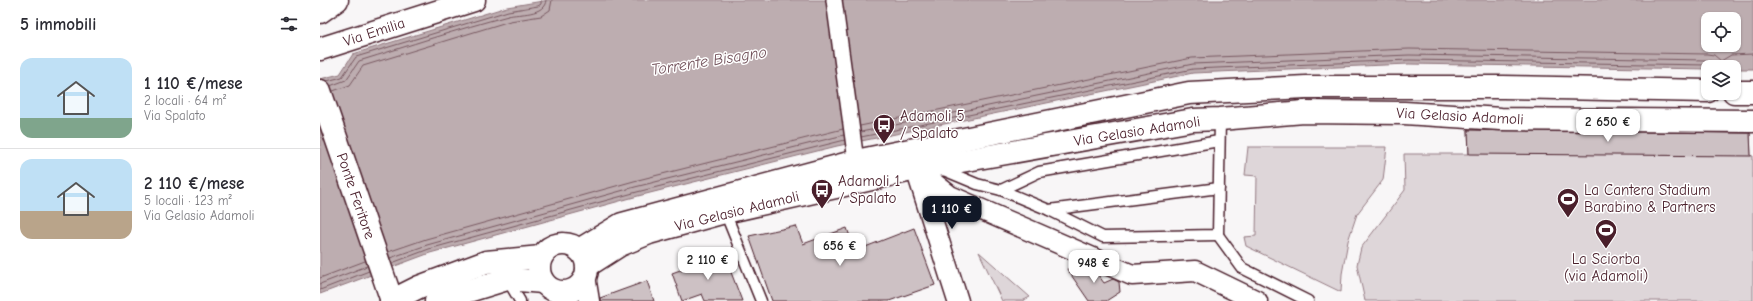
<!DOCTYPE html>
<html lang="it">
<head>
<meta charset="utf-8">
<style>
  :root { --surface:#fff; --page:#f2f2f3; --text:#2b2b33; --muted:#7c7c81; --line:#e1e1e2; --accent:#111827 }
  body { margin:0; font-family:"Comic Neue",sans-serif; background:var(--page); color:var(--text); height:100vh; display:flex; flex-direction:column; font-size:15px; white-space:nowrap }
  * { box-sizing:border-box; margin:0 }
  p { font-size:13px; color:var(--muted) }
  .icon { flex:none; width:22px; height:22px; fill:none; stroke:currentColor; stroke-width:2; stroke-linecap:round; stroke-linejoin:round }
  .map { position:relative; flex:1; overflow:hidden }
  .details { display:flex; flex-direction:column; background:var(--surface); width:320px }
  .details>* { flex:none }
  .controls { position:absolute; left:1381px; top:12px; display:grid; gap:8px }
  .controls a { display:grid; place-items:center; width:40px; height:40px; border-radius:8px; background:var(--surface); box-shadow:0 1px 3px #0004; font-size:20px }
  .price { position:absolute; translate:-50% -34px; padding:0 9px; border-radius:8px; background:#fff; color:#222; font-size:13px; line-height:26px; filter:drop-shadow(0 1px 2px #0008) }
  .price::after { content:''; position:absolute; left:50%; top:24px; width:12px; height:9px; margin-left:-6px; background:inherit; clip-path:polygon(0 0,100% 0,50% 100%) }
  .price.selected { background:var(--accent); color:#fff }
  ul { padding:0; list-style:none }
  li { display:flex; align-items:center; gap:12px; height:100px; padding:0 20px }
  li+li { border-top:1px solid var(--line) }
  li span { display:grid; place-items:center; flex:none; width:112px; height:80px; border-radius:12px; color:#555 }
  li>.icon { margin-inline-start:auto }
  span .icon { width:48px; height:48px; fill:#fffc; stroke-width:1 }
  li b { font-size:17px }
  h2 { display:flex; justify-content:space-between; align-items:center; height:48px; padding:0 20px; font-size:17px }
  main { display:flex; flex:1; min-height:0 }
  .map>svg:first-child { display:block }
  .green { fill:#ded6d9; stroke:#947a82 }
  .water { fill:#bdadb0; stroke:#8f747b; fill-rule:evenodd }
  .lines { fill:none; stroke-linecap:round; stroke-linejoin:round }
  .shore { stroke:#785860; stroke-width:1 }
  .building { fill:#cdc1c4; stroke:#4a1f2b }
  .service-casing { stroke:#4a1f2b; stroke-width:13 }
  .pedestrian-casing { stroke:#4a1f2b; stroke-width:18 }
  .minor-casing { stroke:#4a1f2b; stroke-width:23 }
  .tertiary-casing { stroke:#4a1f2b; stroke-width:25 }
  .secondary-casing { stroke:#4a1f2b; stroke-width:25 }
  .primary-casing { stroke:#4a1f2b; stroke-width:25 }
  .service { stroke:#fff; stroke-width:10 }
  .pedestrian { stroke:#fff; stroke-width:15 }
  .minor { stroke:#fff; stroke-width:20 }
  .tertiary { stroke:#fff; stroke-width:22 }
  .secondary { stroke:#fff; stroke-width:22 }
  .primary { stroke:#fff; stroke-width:22 }
  .labels { text-anchor:middle; dominant-baseline:central; stroke-width:3; stroke-linejoin:round; paint-order:stroke }
  .street-label { font-size:15px; fill:#4a1f2b; stroke:#fff }
  .poi-label { font-size:15px; fill:#4a1f2b; stroke:#fff; text-anchor:start }
  .water-label { font-size:16px; font-style:italic; fill:#72515a; stroke:#fff }
</style>
</head>
<body>
<main>
<section class="details">
<h2>5 immobili<svg class="icon" aria-label="filters" viewBox="0 0 24 24"><path d="M4 7h16M4 17h16"/><circle cx="9" cy="7" r="2"/><circle cx="15" cy="17" r="2"/></svg></h2>
<ul>
<li><span style="background:linear-gradient(#bfe0f5 75%,#7fa58c 0)"><svg class="icon" aria-label="home" viewBox="0 0 24 24"><path d="M3 11l9-7 9 7M6 9v11h12V9"/></svg></span><div><b>1 110 €/mese</b><p>2 locali · 64 m²</p><p>Via Spalato</p></div></li>
<li><span style="background:linear-gradient(#bfe0f5 65%,#b9a48a 0)"><svg class="icon" aria-label="home" viewBox="0 0 24 24"><path d="M3 11l9-7 9 7M6 9v11h12V9"/></svg></span><div><b>2 110 €/mese</b><p>5 locali · 123 m²</p><p>Via Gelasio Adamoli</p></div></li>
</ul>
</section>
<div class="map">
<svg width="1433" height="301" viewBox="0 0 1433 301">
  <rect width="100%" height="100%" fill="#f8f6f7"/>
  <filter id="ink" filterUnits="userSpaceOnUse"><feTurbulence type="fractalNoise" baseFrequency=".025" numOctaves="2"/><feDisplacementMap in="SourceGraphic" scale="8" xChannelSelector="R" yChannelSelector="G"/><feConvolveMatrix kernelMatrix="1 2 1 2 8 2 1 2 1" color-interpolation-filters="sRGB"/></filter>
  <g filter="url(#ink)">
    <g class="green">
      <polygon points="1148,130 1430,133 1431,156 1433,156 1433,301 1045,301 1037,265 1041,248 1085,190 1084,154 1149,154"/>
      <polygon points="928,147 1067,147 1063,180 1037,214 1028,241 1022,274 1021,292 926,246 924,237 936,236 937,176 925,175"/>
      <polygon points="659,252 710,297 702,301 682,301"/>
    </g>
    <path class="water" d="M229,0H1433V69H1414V67H1388V69L1089,64L873,73L517,146L318,196L110,253L0,294V79L20,74L33,54L187,7ZM1388,19H1414V45H1388Z"/>
    <g class="lines">
      <g class="shore">
        <polyline points="7,81 22,77 36,57 188,11 218,6 221,4 221,0"/>
        <path d="M10,86L26,80L39,61C88,46 138,29 188,16C199,13 225,16 226,0"/>
        <polyline points="13,91 30,85 43,66 190,21 221,16 230,10 232,0"/>
        <polyline points="540,126 872,58 1089,49 1387,54 1394,55 1401,61 1411,55 1433,54"/>
        <polyline points="541,132 873,64 1089,55 1387,60 1393,62 1397,67"/>
        <polyline points="541,137 873,69 1089,60 1387,65 1391,67"/>
        <polyline points="68,252 106,239 314,181 523,129"/>
        <polyline points="70,258 107,245 315,187 524,135"/>
        <polyline points="72,263 109,249 317,192 525,140"/>
        <polyline points="0,278 45,261"/>
        <polyline points="0,284 47,266"/>
        <polyline points="0,290 49,271"/>
      </g>
    </g>
    <g class="building">
      <polygon points="1148,130 1430,133 1431,156 1149,154"/>
      <polygon points="476,226 483,244 527,228 535,251 594,228 615,285 569,301 452,301 429,236"/>
      <polygon points="404,254 422,301 385,301 382,294 362,301 352,273"/>
      <polygon points="756,263 765,267 770,274 776,272 784,283 793,279 799,282 800,292 786,301 769,301 747,269"/>
      <polygon points="327,281 334,301 280,301 280,298"/>
    </g>
    <g class="lines">
      <g class="service-casing">
        <g id="service">
          <polyline points="621,169 657,184 681,190 729,210 783,237 898,235 900,119"/>
          <polyline points="681,190 719,172 899,141"/>
          <polyline points="729,210 899,188"/>
          <polyline points="405,212 441,301"/>
          <polyline points="898,235 922,268 988,301"/>
          <polyline points="187,279 200,301"/>
        </g>
      </g>
      <g class="pedestrian-casing">
        <polyline id="pedestrian" points="514,0 536,161"/>
      </g>
      <g class="minor-casing">
        <g id="minor">
          <polyline points="596,169 630,196 812,275 875,271 937,301"/>
          <polyline points="596,169 638,301"/>
          <polyline points="265,276 269,301"/>
          <polyline points="235,291 248,301"/>
        </g>
      </g>
      <g class="tertiary-casing">
        <polyline id="tertiary" points="0,91 72,301"/>
      </g>
      <g class="secondary-casing">
        <g id="secondary">
          <polyline points="0,12 17,0"/>
          <polyline points="0,49 154,0"/>
        </g>
      </g>
      <g class="primary-casing">
        <g id="primary">
          <polyline points="1414,92 1433,92"/>
          <circle cx="243" cy="268" r="24"/>
          <polyline points="259,250 302,224 536,161 869,93 986,87 1183,87 1388,91"/>
          <polyline points="267,266 300,245 329,233 405,212 596,169 873,120 900,119 984,112 1084,113 1181,119 1433,121"/>
          <polyline points="71,301 99,287 166,262 221,257"/>
          <polyline points="116,301 187,279 223,282"/>
        </g>
      </g>
      <use href="#service" class="service"/>
      <use href="#pedestrian" class="pedestrian"/>
      <use href="#minor" class="minor"/>
      <use href="#tertiary" class="tertiary"/>
      <use href="#secondary" class="secondary"/>
      <use href="#primary" class="primary"/>
    </g>
  </g>
  <defs>
    <g id="bus-pin" transform="scale(1.15)"><path d="M0 17L-7.5 6A9.5 9.5 0 1 1 7.5 6Z" fill="#4a1f2b" stroke="#fff"/><path d="M-5-6H5V4H4V6H2V4H-2V6H-4V4H-5ZM-3.5-4V0h7V-4ZM-3.5 1.2v1.5H-2V1.2ZM2 1.2v1.5H3.5V1.2Z" fill="#fff"/></g>
    <g id="stadium-pin" transform="scale(1.15)"><path d="M0 17L-7.5 6A9.5 9.5 0 1 1 7.5 6Z" fill="#4a1f2b" stroke="#fff"/><path d="M0-5a6.5 5 0 1 0 0 10a6.5 5 0 1 0 0-10ZM-3.5-1.8h7v3.6h-7Z" fill="#fff"/></g>
  </defs>
  <g fill-rule="evenodd">
    <use href="#bus-pin" x="564" y="125"/>
    <use href="#bus-pin" x="502" y="190"/>
    <use href="#stadium-pin" x="1248" y="199"/>
    <use href="#stadium-pin" x="1286" y="230"/>
  </g>
  <g class="labels">
    <g class="street-label">
      <text transform="translate(54 32) rotate(-18)">Via Emilia</text>
      <text transform="translate(1140 116) rotate(3)">Via Gelasio Adamoli</text>
      <text transform="translate(817 131) rotate(-9)">Via Gelasio Adamoli</text>
      <text transform="translate(36 196) rotate(71)">Ponte Feritore</text>
      <text transform="translate(417 211) rotate(-14)">Via Gelasio Adamoli</text>
    </g>
    <g class="poi-label">
      <text x="580" y="116">Adamoli 5<tspan x="580" dy="17">/ Spalato</tspan></text>
      <text x="518" y="181">Adamoli 1<tspan x="518" dy="17">/ Spalato</tspan></text>
      <text x="1264" y="190">La Cantera Stadium<tspan x="1264" dy="17">Barabino &amp; Partners</tspan></text>
      <text x="1286" y="259" text-anchor="middle">La Sciorba<tspan x="1286" dy="17">(via Adamoli)</tspan></text>
    </g>
    <g class="water-label">
      <text transform="translate(389 61) rotate(-9)">Torrente Bisagno</text>
    </g>
  </g>
</svg>
<div class="controls">
<a><svg class="icon" aria-label="locate" viewBox="0 0 24 24"><circle cx="12" cy="12" r="6"/><path d="M12 2v4M12 18v4M2 12h4M18 12h4"/></svg></a>
<a><svg class="icon" aria-label="layers" viewBox="0 0 24 24"><path d="M12 4l9 5-9 5-9-5zM3 14l9 5 9-5"/></svg></a>
</div>
<b class="price" style="left:1288px;top:143px">2 650 €</b>
<b class="price selected" style="left:632px;top:230px">1 110 €</b>
<b class="price" style="left:520px;top:267px">656 €</b>
<b class="price" style="left:388px;top:281px">2 110 €</b>
<b class="price" style="left:774px;top:284px">948 €</b>
</div>
</main>
</body>
</html>
